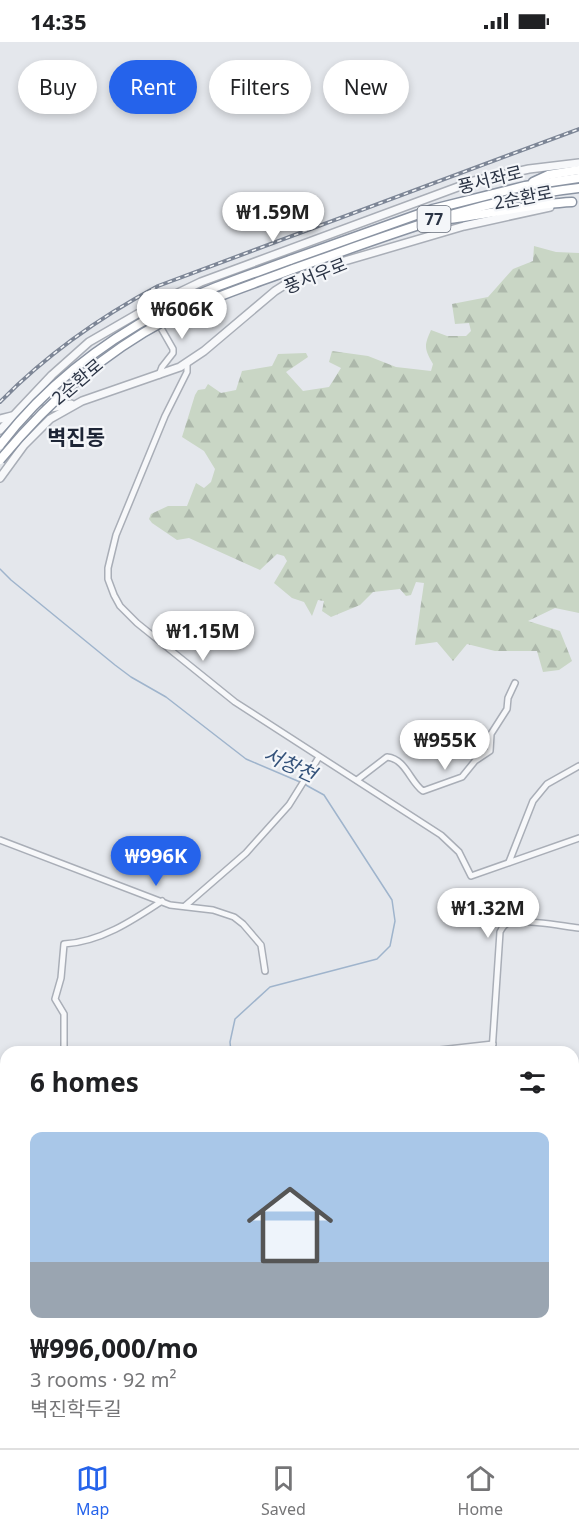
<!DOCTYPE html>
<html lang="en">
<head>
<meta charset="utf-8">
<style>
  :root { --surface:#fff; --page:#f2f2f2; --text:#202124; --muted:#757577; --line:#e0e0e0; --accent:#2563eb }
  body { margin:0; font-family:"Noto Sans","Noto Sans KR",sans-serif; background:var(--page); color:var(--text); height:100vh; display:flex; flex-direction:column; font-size:22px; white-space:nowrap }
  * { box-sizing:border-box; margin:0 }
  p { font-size:20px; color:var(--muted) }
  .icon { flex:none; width:33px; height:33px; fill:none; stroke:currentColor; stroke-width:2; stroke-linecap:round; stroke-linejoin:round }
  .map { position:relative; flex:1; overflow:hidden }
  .sheet { position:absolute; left:0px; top:1004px; width:579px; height:404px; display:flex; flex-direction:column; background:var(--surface); border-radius:18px 18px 0 0; box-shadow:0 3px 9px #0003 }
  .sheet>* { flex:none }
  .top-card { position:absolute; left:18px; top:18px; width:543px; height:54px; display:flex; gap:12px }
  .price { position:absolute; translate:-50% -51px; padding:0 14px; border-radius:21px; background:#fff; color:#222; font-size:20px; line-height:39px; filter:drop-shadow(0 2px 3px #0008) }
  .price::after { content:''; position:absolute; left:50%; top:36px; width:18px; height:14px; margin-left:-9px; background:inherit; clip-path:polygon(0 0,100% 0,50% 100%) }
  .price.selected { background:var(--accent); color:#fff }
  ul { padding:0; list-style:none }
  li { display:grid; align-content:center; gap:12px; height:318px; padding:0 30px }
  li+li { border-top:2px solid var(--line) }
  li span { display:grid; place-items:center; height:186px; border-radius:12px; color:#555 }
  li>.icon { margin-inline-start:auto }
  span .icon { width:108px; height:108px; fill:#fffc; stroke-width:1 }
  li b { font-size:26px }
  h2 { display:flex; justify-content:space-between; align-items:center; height:72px; padding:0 30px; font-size:26px }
  .tag { padding:0 21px; border-radius:27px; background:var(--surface); box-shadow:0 3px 9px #0003; font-size:21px; line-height:54px }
  .tag.selected { background:var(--accent); color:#fff }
  .status { display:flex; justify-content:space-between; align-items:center; height:42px; padding:0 30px; background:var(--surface); direction:ltr }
  .status svg { height:16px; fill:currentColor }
  .dock { display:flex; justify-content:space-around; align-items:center; height:84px; border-top:2px solid var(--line); background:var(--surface); font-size:16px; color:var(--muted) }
  .dock a { display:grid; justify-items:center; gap:3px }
  .dock .selected { color:var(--accent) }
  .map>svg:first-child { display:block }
  .forest { fill:url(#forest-firs) }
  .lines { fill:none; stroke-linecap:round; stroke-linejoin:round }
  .stream { stroke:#9fb4cc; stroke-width:1.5 }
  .minor-casing { stroke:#a9aeb7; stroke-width:8 }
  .tertiary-casing { stroke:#a9aeb7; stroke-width:10 }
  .trunk-casing { stroke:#8b94a3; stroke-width:11 }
  .minor { stroke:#f7f8fa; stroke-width:5 }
  .tertiary { stroke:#f7f8fa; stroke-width:7 }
  .trunk { stroke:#fff; stroke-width:8 }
  .rail-casing { stroke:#7d8696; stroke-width:4 }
  .rail { stroke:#f4f6f9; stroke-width:1.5; stroke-dasharray:4.5; stroke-linecap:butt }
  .trunk-bridge-casing { stroke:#8b94a3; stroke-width:11; stroke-linecap:butt }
  .trunk-bridge { stroke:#fff; stroke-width:8 }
  .labels { text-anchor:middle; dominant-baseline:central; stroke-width:4.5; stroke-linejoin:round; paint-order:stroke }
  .shield { fill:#f4f6f9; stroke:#676e7b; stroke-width:1.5 }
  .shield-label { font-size:16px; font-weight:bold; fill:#2b3445 }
  .street-label { font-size:18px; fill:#2b3445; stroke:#f4f6f9 }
  .water-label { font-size:20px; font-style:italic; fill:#34527a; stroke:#f4f6f9 }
  .quarter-label { font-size:21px; font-weight:bold; fill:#1d2536; stroke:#f4f6f9 }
</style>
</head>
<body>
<div class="status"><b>14:35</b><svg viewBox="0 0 49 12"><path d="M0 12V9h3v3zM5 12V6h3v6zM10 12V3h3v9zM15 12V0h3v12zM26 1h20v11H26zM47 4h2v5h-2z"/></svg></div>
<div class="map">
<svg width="579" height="1406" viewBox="0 0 579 1406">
  <defs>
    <pattern id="forest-firs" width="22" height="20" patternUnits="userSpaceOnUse" patternTransform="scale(1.5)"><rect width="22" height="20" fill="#c9d6c5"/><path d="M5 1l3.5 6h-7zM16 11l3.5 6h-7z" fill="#adb8ab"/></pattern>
  </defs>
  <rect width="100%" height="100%" fill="#e4e7ec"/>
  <path class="forest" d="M534,204L556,210L579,211V571L555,566L528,579L560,589L572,619L559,628L543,630L537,609H495L467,602L453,619L437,600L415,603L424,541L416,540L411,553L406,554L400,547L373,550L360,563L331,575L322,569L324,559L318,558L312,574L304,560L292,556L274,541L287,519L284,514L277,512L260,528L189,496L177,498L152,481L149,477L151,472L168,464H187L196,441L204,446L211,440L215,427L204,409L182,395L195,353L198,348L205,347L208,342L221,351L236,348L242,329L272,324L278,312L306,311L308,315L286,330L303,349L329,345L341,326L329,320L332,309L368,314L396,325L431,329L433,322C424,306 424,304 431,288L447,294H466L471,289L469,281L455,282L452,262L488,255L513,227L533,219Z"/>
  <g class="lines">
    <g class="stream">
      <polyline points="0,527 11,538 115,623 131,635 166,655 246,717 300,740"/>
      <polyline points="231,1010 230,1000 235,977 270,945 377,917 390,904 395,879 392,858 324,753 304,742"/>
      <polyline points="231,1401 234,1406"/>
    </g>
    <g class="minor-casing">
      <g id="minor">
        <polyline points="149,265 173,307 173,311 162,325 159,333"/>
        <polyline points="187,322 187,330 165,374 116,493 108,526 108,537 114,553 120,564 137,581 235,660 441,793 459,810 471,834 579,796"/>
        <path d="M357,738L387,715C406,717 410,740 423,749L462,735L475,719L490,709L491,692L507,667L508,656L515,641"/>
        <polyline points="0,798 170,863 213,868 234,875 243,882 261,903 265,929"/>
        <polyline points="509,820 533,759 547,742 579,724"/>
        <polyline points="185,864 246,811 289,763 319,715"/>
        <path d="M64,1010V972L55,957L61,936L64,902C100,900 132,879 162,859"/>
        <polyline points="422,1010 493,1002"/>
        <path d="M492,1010L500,890C502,886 504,882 510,880C525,877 562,884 579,886"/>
        <polyline points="2,1112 6,1109"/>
        <polyline points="573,1161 579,1159"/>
        <polyline points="573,1388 579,1389"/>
      </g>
    </g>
    <g class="tertiary-casing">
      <g id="tertiary">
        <polyline points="26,371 71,362"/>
        <polyline points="0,377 12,374"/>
        <polyline points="0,388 52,333 89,300 153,263 201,240 474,139 529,127 579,121"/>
        <polyline points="0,436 24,403 50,377 82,359 180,325 204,309 275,249 294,237 331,223 464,184 550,165"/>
        <polyline points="0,1319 3,1340"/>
        <polyline points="13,1401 14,1406"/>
      </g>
    </g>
    <g class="trunk-casing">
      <g id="trunk">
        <polyline points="533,140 548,133 579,128"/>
        <path d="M449,177C491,172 530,162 572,160"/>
        <polyline points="290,218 433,167 525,144 579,136"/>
        <path d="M293,227C387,194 479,157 579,146"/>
        <polyline points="2,1335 5,1406"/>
      </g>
    </g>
    <use href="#minor" class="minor"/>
    <use href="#tertiary" class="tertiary"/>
    <use href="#trunk" class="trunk"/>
    <g class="rail-casing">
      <path id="rail" d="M0,360C46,313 100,275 158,244L579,87"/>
    </g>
    <use href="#rail" class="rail"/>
    <g class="trunk-bridge-casing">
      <g id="trunk-bridge">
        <path d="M0,403C43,347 100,302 162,269C203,248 247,234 290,218"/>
        <path d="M0,418C47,361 100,313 166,278C207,257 251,243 293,227"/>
      </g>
    </g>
    <use href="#trunk-bridge" class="trunk-bridge"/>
  </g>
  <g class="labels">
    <rect class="shield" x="417.5" y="164" width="33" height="26" rx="4.5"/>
    <g class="shield-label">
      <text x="434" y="177">77</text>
    </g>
    <g class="street-label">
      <text transform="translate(490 137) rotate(-14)">풍서좌로</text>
      <text transform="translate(523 155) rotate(-11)">2순환로</text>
      <text transform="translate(315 233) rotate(-22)">풍서우로</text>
      <text transform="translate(77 339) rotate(-40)">2순환로</text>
    </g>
    <g class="water-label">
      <text transform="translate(290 722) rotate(25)">서창천</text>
    </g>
    <g class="quarter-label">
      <text x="76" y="395">벽진동</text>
    </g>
  </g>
</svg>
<b class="price" style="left:273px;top:201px">₩1.59M</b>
<b class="price" style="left:182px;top:298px">₩606K</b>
<b class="price" style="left:203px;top:620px">₩1.15M</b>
<b class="price" style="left:445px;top:729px">₩955K</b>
<b class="price selected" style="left:156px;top:845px">₩996K</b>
<b class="price" style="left:488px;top:897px">₩1.32M</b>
<div class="top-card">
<a class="tag">Buy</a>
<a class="tag selected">Rent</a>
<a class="tag">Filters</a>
<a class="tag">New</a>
</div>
<section class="sheet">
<h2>6 homes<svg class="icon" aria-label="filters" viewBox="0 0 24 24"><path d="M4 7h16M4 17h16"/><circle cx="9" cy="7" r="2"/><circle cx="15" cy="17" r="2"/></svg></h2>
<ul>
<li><span style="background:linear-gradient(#a9c7e8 70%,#9aa5b1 0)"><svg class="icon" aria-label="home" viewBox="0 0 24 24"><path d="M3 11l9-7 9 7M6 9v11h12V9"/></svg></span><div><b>₩996,000/mo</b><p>3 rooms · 92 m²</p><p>벽진학두길</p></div></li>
</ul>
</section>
</div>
<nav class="dock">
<a class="selected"><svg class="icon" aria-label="map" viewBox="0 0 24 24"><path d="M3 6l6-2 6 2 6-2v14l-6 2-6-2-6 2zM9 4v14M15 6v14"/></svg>Map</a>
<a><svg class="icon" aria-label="saved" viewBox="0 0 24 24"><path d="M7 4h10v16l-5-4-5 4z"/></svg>Saved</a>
<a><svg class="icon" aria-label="home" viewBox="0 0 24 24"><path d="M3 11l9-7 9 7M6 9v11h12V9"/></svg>Home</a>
</nav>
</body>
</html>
